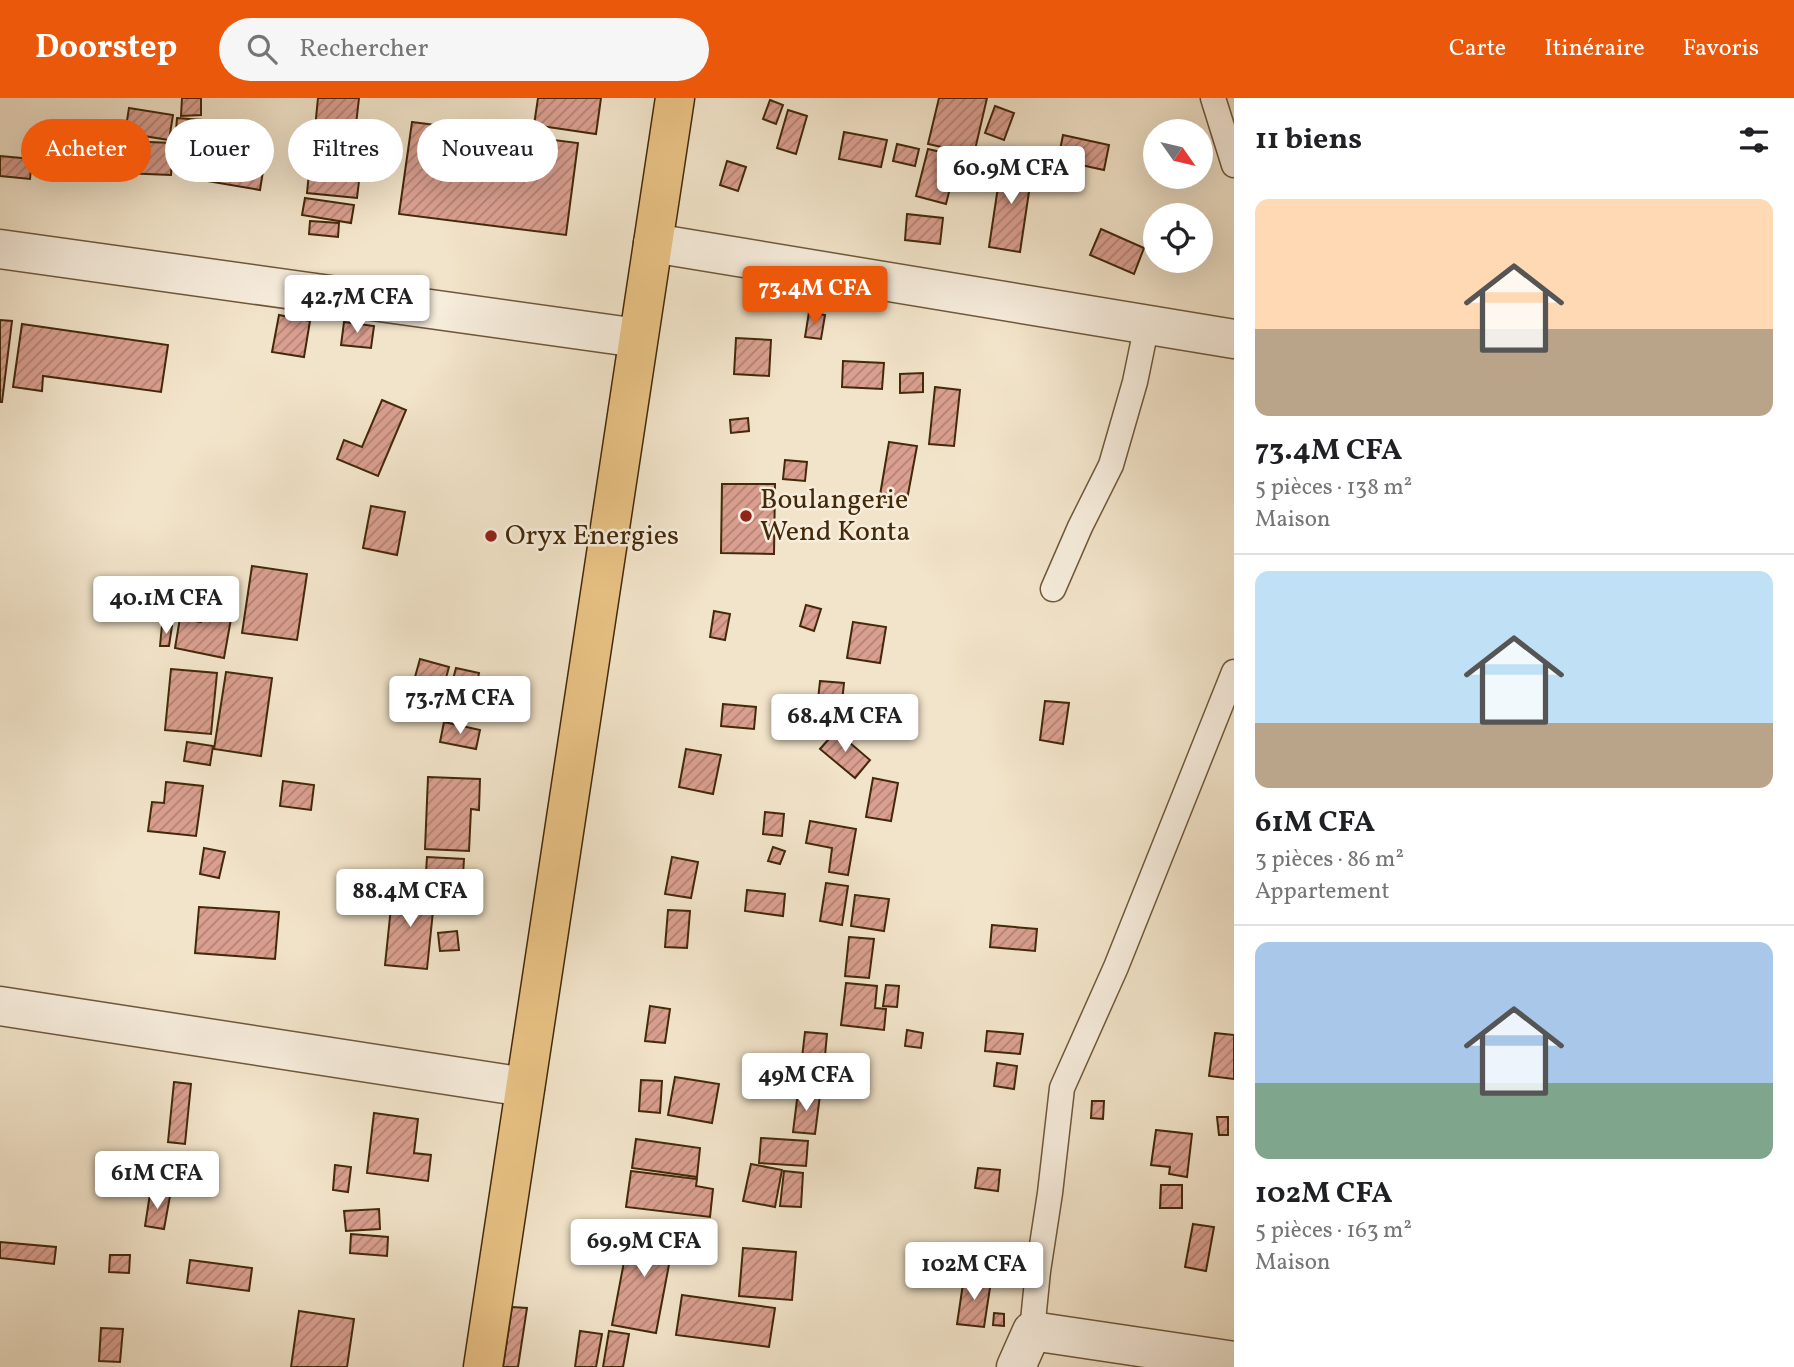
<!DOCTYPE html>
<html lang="fr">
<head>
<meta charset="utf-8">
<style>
  :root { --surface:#fff; --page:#f6f6f6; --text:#202124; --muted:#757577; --line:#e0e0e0; --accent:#ea580c }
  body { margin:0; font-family:Vollkorn,serif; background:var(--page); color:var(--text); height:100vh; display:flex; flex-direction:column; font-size:26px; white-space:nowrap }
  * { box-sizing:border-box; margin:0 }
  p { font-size:23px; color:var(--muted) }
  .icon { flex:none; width:38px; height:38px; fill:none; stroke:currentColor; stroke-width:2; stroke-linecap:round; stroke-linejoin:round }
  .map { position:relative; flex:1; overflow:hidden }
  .side { display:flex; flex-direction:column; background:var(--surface); width:560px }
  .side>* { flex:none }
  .banner { position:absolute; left:21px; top:21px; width:665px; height:63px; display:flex; gap:14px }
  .needle { width:46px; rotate:124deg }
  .buttons { position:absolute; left:1143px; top:21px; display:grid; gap:14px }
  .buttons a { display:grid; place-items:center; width:70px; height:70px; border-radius:50%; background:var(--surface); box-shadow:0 7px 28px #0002; font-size:35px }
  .price { position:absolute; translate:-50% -60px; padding:0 16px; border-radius:7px; background:#fff; color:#222; font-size:23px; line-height:46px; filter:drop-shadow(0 2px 4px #0008) }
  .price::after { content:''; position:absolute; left:50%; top:42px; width:21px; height:16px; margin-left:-10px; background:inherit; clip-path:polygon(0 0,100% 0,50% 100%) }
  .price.on { background:var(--accent); color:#fff }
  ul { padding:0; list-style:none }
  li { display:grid; align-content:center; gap:14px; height:371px; padding:0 21px }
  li+li { border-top:2px solid var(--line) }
  li span { display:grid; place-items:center; height:217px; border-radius:14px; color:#555 }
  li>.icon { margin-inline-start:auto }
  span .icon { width:126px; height:126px; fill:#fffc; stroke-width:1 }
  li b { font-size:30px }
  h2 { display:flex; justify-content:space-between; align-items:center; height:84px; padding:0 21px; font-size:30px }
  .pill { padding:0 24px; border-radius:32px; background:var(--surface); box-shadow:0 7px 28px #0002; font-size:24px; line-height:63px }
  .pill.on { background:var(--accent); color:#fff }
  header { display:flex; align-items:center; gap:42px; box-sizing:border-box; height:98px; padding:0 35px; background:var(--accent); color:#fff }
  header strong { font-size:33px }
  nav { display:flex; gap:38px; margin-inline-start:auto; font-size:24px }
  .search { width:490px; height:63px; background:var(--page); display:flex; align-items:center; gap:18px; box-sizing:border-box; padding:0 24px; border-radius:38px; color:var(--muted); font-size:26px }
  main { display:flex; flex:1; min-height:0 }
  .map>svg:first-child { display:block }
  .building { fill:url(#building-hatch); stroke:#432909; stroke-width:2 }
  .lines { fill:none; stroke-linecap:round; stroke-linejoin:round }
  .lane-casing { stroke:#6f5839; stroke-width:27 }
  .street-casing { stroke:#6f5839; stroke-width:41 }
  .highway-casing { stroke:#432909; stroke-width:41 }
  .lane { stroke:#f7eddd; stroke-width:24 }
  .street { stroke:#f7eddd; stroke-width:38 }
  .highway { stroke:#e9c285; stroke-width:38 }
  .poi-dot { fill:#8f2418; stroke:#f7eddd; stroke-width:2.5 }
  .labels { text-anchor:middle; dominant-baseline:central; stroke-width:5; stroke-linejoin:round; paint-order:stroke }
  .poi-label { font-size:28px; fill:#432909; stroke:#f7eddd; text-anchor:start }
</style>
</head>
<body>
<header>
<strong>Doorstep</strong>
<div class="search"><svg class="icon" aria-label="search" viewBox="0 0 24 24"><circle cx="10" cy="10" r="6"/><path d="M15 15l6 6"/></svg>Rechercher</div>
<nav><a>Carte</a><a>Itinéraire</a><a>Favoris</a></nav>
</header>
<main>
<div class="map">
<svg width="1234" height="1269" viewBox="0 0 1234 1269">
  <defs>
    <pattern id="building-hatch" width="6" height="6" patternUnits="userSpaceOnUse" patternTransform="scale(1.75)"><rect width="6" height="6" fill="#da9f90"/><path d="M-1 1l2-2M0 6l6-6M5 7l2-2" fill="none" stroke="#b28274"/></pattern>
  </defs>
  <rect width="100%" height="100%" fill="#f2e4ca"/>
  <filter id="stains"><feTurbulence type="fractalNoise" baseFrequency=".00286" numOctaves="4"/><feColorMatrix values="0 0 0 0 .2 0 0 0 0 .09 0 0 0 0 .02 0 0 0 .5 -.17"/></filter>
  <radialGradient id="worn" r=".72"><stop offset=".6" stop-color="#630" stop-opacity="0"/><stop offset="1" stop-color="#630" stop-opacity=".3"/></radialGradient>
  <g class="building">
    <polygon points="182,0 201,0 201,17 181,18"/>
    <polygon points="318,0 359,0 354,44 314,40"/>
    <polygon points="538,0 601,0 596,36 534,27"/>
    <polygon points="939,0 987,0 974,56 928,46"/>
    <polygon points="770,2 783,7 776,26 763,21"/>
    <polygon points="995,8 1014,15 1004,42 985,35"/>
    <polygon points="129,10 173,17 169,42 125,35"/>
    <polygon points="788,12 807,18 796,56 777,50"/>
    <polygon points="177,20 202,22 200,47 175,45"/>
    <polygon points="412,24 578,45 566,137 399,116"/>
    <polygon points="844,34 887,42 881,69 839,61"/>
    <polygon points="1063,37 1109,47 1104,72 1058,62"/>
    <polygon points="123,43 173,45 171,77 122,75"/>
    <polygon points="312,44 363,49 357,100 307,95"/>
    <polygon points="897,46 919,51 915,68 893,63"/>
    <polygon points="201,49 265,61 260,92 195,81"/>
    <polygon points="928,51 958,58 946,106 916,98"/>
    <polygon points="0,58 32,61 30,81 0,78"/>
    <polygon points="1002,62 1033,67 1020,154 989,149"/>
    <polygon points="727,63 746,69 738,93 720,87"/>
    <polygon points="305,100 354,107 351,125 302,117"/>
    <polygon points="907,116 943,120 940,146 905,142"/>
    <polygon points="310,123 339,125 338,139 309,136"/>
    <polygon points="1101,131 1144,150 1134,176 1090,157"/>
    <polygon points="809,214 825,217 821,241 805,239"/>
    <polygon points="279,217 310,223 304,259 272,254"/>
    <polygon points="0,222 12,223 2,304 0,304"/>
    <polygon points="344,224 374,228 371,250 341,247"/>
    <polygon points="22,226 168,247 161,294 43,278 42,293 13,289"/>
    <polygon points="736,240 771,242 769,278 734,276"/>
    <polygon points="843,263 884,265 882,291 842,289"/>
    <polygon points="923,275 923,294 900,295 900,276"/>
    <polygon points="935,289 960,292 954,348 929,346"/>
    <polygon points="382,302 406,312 378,378 337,361 344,342 362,349"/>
    <polygon points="748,320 749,333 731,335 730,322"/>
    <polygon points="889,344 917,348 906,407 879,403"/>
    <polygon points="785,362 807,364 805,383 783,381"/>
    <polygon points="722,386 775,386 774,456 721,455"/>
    <polygon points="371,408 405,414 397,457 363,450"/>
    <polygon points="252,468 307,476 297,542 242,535"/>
    <polygon points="206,499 234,504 224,560 175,550 180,520 201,524"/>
    <polygon points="806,507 821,511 814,533 800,528"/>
    <polygon points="714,513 730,516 725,542 710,539"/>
    <polygon points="853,524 886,529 880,565 847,560"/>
    <polygon points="162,527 172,528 169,548 160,548"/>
    <polygon points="420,561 449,569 444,587 415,579"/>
    <polygon points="456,570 479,575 475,595 451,589"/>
    <polygon points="171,571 217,575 211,636 165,632"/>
    <polygon points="226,574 272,580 261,658 214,651"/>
    <polygon points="820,583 844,585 842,604 818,602"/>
    <polygon points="1045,603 1069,605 1063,646 1040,642"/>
    <polygon points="723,606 756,609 754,631 721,628"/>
    <polygon points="444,624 480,632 476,651 440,644"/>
    <polygon points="836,633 870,662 855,680 820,651"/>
    <polygon points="187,644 213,648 210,667 184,663"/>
    <polygon points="686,651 721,657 713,696 679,689"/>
    <polygon points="428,679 480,681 479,712 471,711 469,753 425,751"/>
    <polygon points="873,680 898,685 891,723 866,719"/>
    <polygon points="283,683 314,687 311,712 280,708"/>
    <polygon points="166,684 203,688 196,738 148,733 152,704 164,705"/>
    <polygon points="765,714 784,716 782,738 763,736"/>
    <polygon points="810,723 856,731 848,777 829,774 832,750 806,745"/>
    <polygon points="773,749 785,753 780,766 768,763"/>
    <polygon points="204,750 225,754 219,780 200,776"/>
    <polygon points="427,759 464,761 462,792 425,789"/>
    <polygon points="672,759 698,764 691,800 665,796"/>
    <polygon points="826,785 848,788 842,827 820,823"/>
    <polygon points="393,790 435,794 427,871 385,867"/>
    <polygon points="747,792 785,796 783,818 745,813"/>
    <polygon points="855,797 889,801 884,833 851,828"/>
    <polygon points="199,809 279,814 275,861 195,855"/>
    <polygon points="668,812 690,813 687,850 665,849"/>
    <polygon points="992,827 1037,831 1035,853 990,849"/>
    <polygon points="457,833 459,852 440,853 438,835"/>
    <polygon points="849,839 874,841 869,880 845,878"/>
    <polygon points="846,885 877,888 875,910 886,911 884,932 841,927"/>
    <polygon points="886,887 899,888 897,909 883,908"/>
    <polygon points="650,908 670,911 665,945 645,943"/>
    <polygon points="907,932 923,935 921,950 905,948"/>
    <polygon points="987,933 1023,936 1020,956 985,953"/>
    <polygon points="805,934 827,936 823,979 800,977"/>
    <polygon points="1215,935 1234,937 1234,981 1209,978"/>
    <polygon points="997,965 1017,968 1014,991 994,988"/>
    <polygon points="675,979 719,986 712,1025 668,1017"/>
    <polygon points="641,982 662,983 660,1015 639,1013"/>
    <polygon points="174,984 191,986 185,1046 168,1044"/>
    <polygon points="798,994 820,997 815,1036 793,1034"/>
    <polygon points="1092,1003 1104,1003 1103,1021 1091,1020"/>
    <polygon points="374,1015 418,1021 414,1055 431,1057 428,1083 367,1075"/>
    <polygon points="1217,1019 1228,1019 1228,1037 1219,1037"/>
    <polygon points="1156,1032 1192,1036 1187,1079 1169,1076 1170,1069 1151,1067"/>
    <polygon points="761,1040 808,1043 806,1068 759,1065"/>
    <polygon points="636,1041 700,1050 697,1079 632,1070"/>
    <polygon points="751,1066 782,1072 775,1109 743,1103"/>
    <polygon points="335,1067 351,1069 348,1094 333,1092"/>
    <polygon points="978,1070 1000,1072 998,1093 975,1090"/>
    <polygon points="631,1073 697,1081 696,1088 713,1091 710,1119 626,1109"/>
    <polygon points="784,1073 803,1075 801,1109 780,1108"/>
    <polygon points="1161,1087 1182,1087 1182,1110 1160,1110"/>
    <polygon points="150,1096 170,1098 164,1131 145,1128"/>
    <polygon points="379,1111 380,1131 346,1133 344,1113"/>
    <polygon points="1193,1126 1214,1129 1206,1173 1185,1169"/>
    <polygon points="631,1127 675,1135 656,1235 612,1227"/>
    <polygon points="691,1133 710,1134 709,1155 690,1155"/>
    <polygon points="351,1136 388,1139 387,1158 350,1155"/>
    <polygon points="0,1144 56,1149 54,1166 0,1160"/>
    <polygon points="743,1150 796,1154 792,1202 739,1198"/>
    <polygon points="110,1157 130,1157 129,1175 109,1174"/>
    <polygon points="190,1162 252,1170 249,1193 187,1185"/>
    <polygon points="964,1179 991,1183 984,1229 957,1226"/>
    <polygon points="682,1197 775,1210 769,1249 676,1237"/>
    <polygon points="512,1209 527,1210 518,1269 503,1269"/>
    <polygon points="299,1213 354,1221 347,1269 291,1269"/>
    <polygon points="994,1215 1004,1216 1004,1228 993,1227"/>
    <polygon points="101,1230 123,1231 120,1264 99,1263"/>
    <polygon points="580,1233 602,1236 596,1269 575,1269"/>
    <polygon points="609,1233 629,1236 623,1269 603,1269"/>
  </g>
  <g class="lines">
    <g class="lane-casing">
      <g id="lane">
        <polyline points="1213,0 1234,67"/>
        <polyline points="1053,491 1080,429 1111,367 1135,284 1147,226"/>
        <polyline points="1032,1233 1038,1173 1050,1095 1062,990 1116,869 1234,574"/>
      </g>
    </g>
    <g class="street-casing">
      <g id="street">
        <polyline points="653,145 1234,241"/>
        <polyline points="0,151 638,240"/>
        <polyline points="0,908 525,989"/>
        <polyline points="1016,1269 1032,1233 1234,1263"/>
      </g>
    </g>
    <g class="highway-casing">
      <polyline id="highway" points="483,1269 675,0"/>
    </g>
    <use href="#lane" class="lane"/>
    <use href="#street" class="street"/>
    <use href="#highway" class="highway"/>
  </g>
  <g class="poi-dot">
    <circle cx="746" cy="418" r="7"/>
    <circle cx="491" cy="438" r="7"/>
  </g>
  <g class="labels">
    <g class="poi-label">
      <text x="760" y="402">Boulangerie<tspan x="760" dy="32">Wend Konta</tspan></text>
      <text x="505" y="438">Oryx Energies</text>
    </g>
  </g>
  <rect width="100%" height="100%" filter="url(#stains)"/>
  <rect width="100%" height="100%" fill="url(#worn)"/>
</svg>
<div class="buttons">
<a><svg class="needle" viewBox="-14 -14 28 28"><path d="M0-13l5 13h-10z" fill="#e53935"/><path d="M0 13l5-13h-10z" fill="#757577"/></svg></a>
<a><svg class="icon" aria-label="locate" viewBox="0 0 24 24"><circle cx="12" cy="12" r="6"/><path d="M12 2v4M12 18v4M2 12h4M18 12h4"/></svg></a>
</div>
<b class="price" style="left:1011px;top:108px">60.9M CFA</b>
<b class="price on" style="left:815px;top:228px">73.4M CFA</b>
<b class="price" style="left:357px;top:237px">42.7M CFA</b>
<b class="price" style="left:166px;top:538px">40.1M CFA</b>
<b class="price" style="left:460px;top:638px">73.7M CFA</b>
<b class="price" style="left:845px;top:656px">68.4M CFA</b>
<b class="price" style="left:410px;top:831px">88.4M CFA</b>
<b class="price" style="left:806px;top:1015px">49M CFA</b>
<b class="price" style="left:157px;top:1113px">61M CFA</b>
<b class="price" style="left:644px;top:1181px">69.9M CFA</b>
<b class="price" style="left:974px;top:1204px">102M CFA</b>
<div class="banner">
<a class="pill on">Acheter</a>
<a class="pill">Louer</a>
<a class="pill">Filtres</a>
<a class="pill">Nouveau</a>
</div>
</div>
<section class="side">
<h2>11 biens<svg class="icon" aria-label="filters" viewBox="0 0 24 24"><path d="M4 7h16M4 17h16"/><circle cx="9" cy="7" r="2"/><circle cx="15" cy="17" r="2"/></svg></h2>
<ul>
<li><span style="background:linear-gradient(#ffd9b3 60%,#b9a48a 0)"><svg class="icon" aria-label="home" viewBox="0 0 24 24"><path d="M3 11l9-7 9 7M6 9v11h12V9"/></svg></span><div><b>73.4M CFA</b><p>5 pièces · 138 m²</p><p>Maison</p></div></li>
<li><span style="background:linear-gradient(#bfe0f5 70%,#b9a48a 0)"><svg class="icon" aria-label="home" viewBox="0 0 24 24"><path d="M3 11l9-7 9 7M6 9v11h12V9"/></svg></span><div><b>61M CFA</b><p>3 pièces · 86 m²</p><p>Appartement</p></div></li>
<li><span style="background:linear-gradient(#a9c7e8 65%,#7fa58c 0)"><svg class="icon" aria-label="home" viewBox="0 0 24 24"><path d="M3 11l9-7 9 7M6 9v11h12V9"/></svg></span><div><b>102M CFA</b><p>5 pièces · 163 m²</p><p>Maison</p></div></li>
</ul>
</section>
</main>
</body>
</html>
